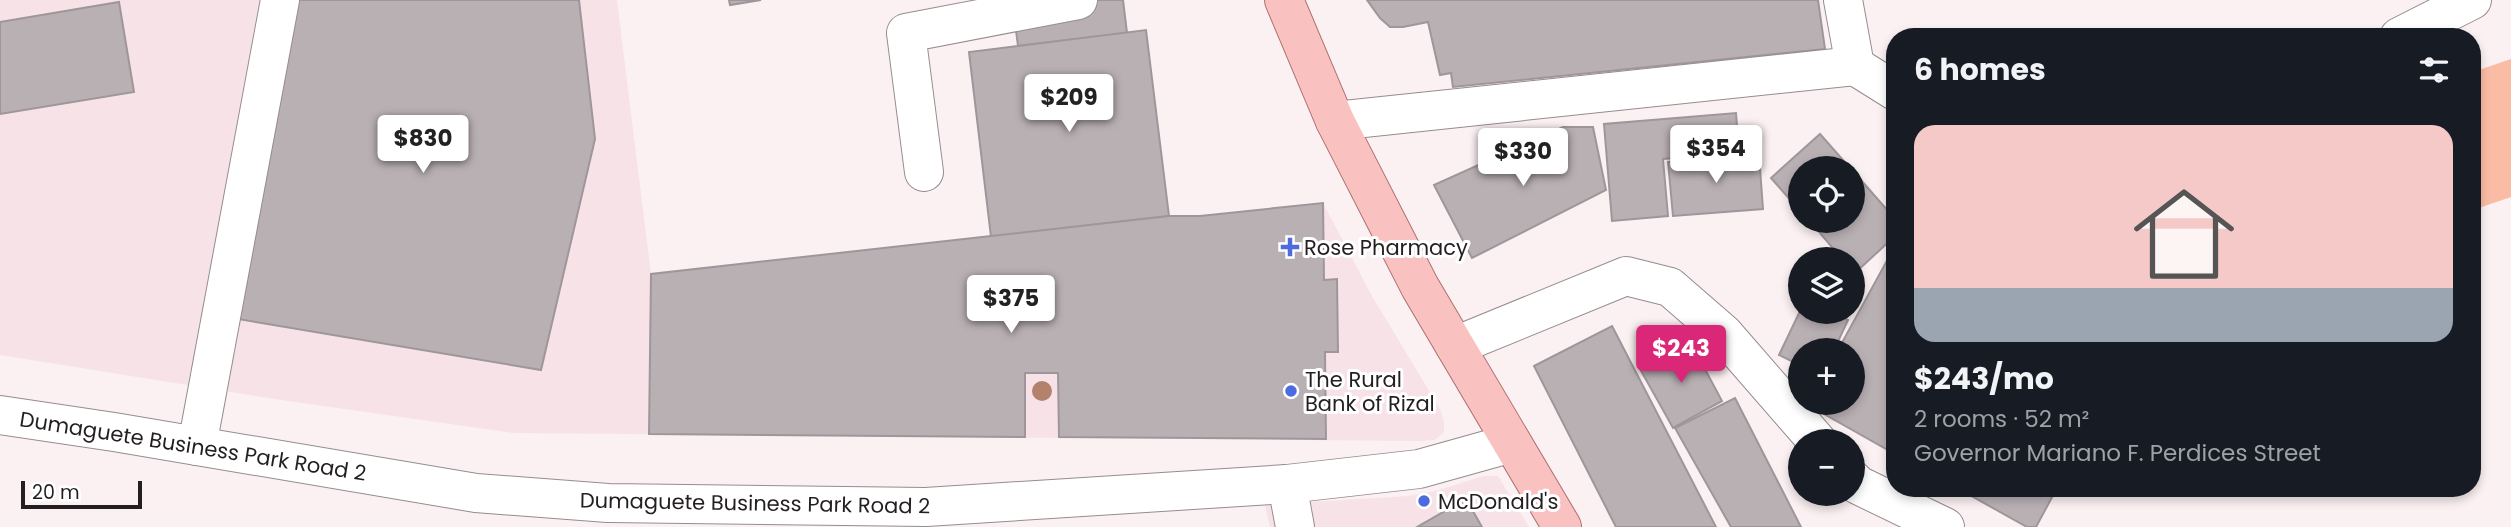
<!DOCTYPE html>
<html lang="en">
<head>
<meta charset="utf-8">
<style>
  :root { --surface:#171b24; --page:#242831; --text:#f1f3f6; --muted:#9ea1a6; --accent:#db2777 }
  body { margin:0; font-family:Poppins,sans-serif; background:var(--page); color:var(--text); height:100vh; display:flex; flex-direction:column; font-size:26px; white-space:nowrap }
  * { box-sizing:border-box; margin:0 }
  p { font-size:23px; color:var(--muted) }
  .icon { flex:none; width:38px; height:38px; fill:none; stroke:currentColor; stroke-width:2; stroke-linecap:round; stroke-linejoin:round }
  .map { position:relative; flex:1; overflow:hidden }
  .sheet { position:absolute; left:1886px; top:28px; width:595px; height:469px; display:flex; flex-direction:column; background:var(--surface); border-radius:28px; box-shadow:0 4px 10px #0003 }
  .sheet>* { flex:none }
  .controls { position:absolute; left:1788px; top:156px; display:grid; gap:14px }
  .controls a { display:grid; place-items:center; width:77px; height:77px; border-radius:50%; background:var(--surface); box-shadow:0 4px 10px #0003; font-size:35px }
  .scale { position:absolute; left:21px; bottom:18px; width:121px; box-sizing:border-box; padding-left:7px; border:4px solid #231f20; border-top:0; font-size:19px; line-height:24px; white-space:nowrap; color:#231f20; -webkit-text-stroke:5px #fff; paint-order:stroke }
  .price { position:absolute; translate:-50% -60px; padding:0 16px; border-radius:7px; background:#fff; color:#222; font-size:23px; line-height:46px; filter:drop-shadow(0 2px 4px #0008) }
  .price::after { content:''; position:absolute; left:50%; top:42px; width:21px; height:16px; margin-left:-10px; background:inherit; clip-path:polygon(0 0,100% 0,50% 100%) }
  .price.current { background:var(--accent); color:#fff }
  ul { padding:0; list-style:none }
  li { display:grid; align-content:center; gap:14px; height:371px; padding:0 28px }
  li span { display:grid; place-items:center; height:217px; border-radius:21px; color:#555 }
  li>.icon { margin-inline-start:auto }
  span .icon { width:126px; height:126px; fill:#fffc; stroke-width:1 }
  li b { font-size:30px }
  h2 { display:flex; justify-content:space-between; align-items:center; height:84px; padding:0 28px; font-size:30px }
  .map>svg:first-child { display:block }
  .built { fill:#f7e3e7 }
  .green { fill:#fbbca5 }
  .building { fill:#b9b0b4; stroke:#9f969b; stroke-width:2 }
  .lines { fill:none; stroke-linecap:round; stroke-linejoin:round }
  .minor-casing { stroke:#968c8e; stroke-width:40 }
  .major-casing { stroke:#ac6f6d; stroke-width:40 }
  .minor { stroke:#fff; stroke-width:38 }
  .major { stroke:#f9c2c0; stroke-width:38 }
  .tree { fill:#b4816d }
  .poi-dot { fill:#4e6adf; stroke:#fff; stroke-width:2.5 }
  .labels { text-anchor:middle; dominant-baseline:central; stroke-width:6; stroke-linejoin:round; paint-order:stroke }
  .poi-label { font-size:21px; fill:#231f20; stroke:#fff; text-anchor:start }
  .street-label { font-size:21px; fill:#231f20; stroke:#fff }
</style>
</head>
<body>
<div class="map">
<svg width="2511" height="527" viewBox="0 0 2511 527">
  <rect width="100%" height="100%" fill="#fbf0f2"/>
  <g class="built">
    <polygon points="0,0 617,0 651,274 1035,233 1169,216 1200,216 1323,203 1372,296 1440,409 1444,422 1444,432 1435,440 1422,441 514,433 281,400 0,355"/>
    <polygon points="1484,476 1498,476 1529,527 1270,527 1265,505 1407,496 1435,491"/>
  </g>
  <polygon class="green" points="2511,59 2511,197 2473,210 2473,72"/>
  <g class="building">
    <polygon points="297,0 579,0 595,139 541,370 232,318"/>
    <polygon points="729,0 761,0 730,5"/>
    <polygon points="1012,0 1123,0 1127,33 1018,46"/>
    <polygon points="1367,0 1818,0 1825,49 1453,87 1451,73 1440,75 1428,22 1403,27 1390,27 1380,18"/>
    <polygon points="119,2 134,92 0,114 0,22"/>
    <polygon points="1146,30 1169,216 991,237 969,52"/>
    <polygon points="1736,113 1739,153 1663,159 1668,216 1612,221 1604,124"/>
    <polygon points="1563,127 1593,127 1606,190 1472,258 1434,185"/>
    <polygon points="1820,134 1850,168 1801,168 1801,212 1771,178"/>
    <polygon points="1759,155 1763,209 1673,216 1668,162"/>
    <polygon points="1853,171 1895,219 1895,236 1855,273 1853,259 1842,259 1809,220 1853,220"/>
    <polygon points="1323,203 1324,280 1337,279 1338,352 1325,352 1326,439 1059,437 1058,373 1025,373 1025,437 649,434 651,274 1169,216 1200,216"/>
    <polygon points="1895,246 1895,454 1808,405 1810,402 1853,402 1853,350 1838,350"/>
    <polygon points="1801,309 1801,312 1830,312 1848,320 1834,350 1801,350 1801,366 1779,355"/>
    <polygon points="1612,326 1716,527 1616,527 1534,366"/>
    <polygon points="1690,341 1722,401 1673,428 1640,369"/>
    <polygon points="1735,398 1801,527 1731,527 1675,428"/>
    <polygon points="1957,488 2057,488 2036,527 2027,527"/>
    <polygon points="1466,499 1482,527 1417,527"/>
  </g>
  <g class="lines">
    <g class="minor-casing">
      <g id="minor">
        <polyline points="1843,0 1855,66"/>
        <polyline points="2399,37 2472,0"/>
        <polyline points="1335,121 1855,66 1895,91"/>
        <polyline points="924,172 906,33 1078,0"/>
        <polyline points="1455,346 1626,276 1670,287 1723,333 1817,441"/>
        <polyline points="0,415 114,432 476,493 608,503 926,507 1287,484 1419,469 1512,443"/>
        <polyline points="197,446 280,0"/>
        <polyline points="1853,480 1858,485 1945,527"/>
        <polyline points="1287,484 1295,527"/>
      </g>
    </g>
    <g class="major-casing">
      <polyline id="major" points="1284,0 1335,121 1420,287 1562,527"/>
    </g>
    <use href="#minor" class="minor"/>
    <use href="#major" class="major"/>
  </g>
  <circle class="tree" cx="1042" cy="391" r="10"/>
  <g class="poi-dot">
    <path d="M1286.5 236.5h7v7h7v7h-7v7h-7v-7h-7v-7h7z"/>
    <circle cx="1291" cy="391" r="7"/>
    <circle cx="1424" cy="501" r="7"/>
  </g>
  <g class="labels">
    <g class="poi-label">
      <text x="1304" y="247">Rose Pharmacy</text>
      <text x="1305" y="379">The Rural<tspan x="1305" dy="24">Bank of Rizal</tspan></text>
      <text x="1438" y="501">McDonald's</text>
    </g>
    <g class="street-label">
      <text transform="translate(193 446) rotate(9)">Dumaguete Business Park Road 2</text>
      <text transform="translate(755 503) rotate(1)">Dumaguete Business Park Road 2</text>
    </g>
  </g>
</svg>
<div class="controls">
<a><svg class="icon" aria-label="locate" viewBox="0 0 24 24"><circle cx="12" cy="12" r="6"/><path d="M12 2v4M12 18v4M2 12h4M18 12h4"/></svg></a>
<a><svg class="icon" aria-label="layers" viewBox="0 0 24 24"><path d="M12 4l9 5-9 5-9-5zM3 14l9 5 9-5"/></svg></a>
<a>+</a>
<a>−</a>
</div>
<div class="scale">20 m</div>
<b class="price" style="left:1069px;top:134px">$209</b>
<b class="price" style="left:423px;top:175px">$830</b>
<b class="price" style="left:1716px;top:185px">$354</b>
<b class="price" style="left:1523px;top:188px">$330</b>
<b class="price" style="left:1011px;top:335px">$375</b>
<b class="price current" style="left:1681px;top:385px">$243</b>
<section class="sheet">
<h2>6 homes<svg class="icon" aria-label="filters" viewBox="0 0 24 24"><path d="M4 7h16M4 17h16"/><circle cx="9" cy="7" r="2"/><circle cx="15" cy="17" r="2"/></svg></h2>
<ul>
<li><span style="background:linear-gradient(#f6c9c9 75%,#9aa5b1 0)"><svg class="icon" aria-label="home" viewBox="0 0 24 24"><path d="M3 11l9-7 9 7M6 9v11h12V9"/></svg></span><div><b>$243/mo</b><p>2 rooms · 52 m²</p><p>Governor Mariano F. Perdices Street</p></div></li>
</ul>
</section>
</div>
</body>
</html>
